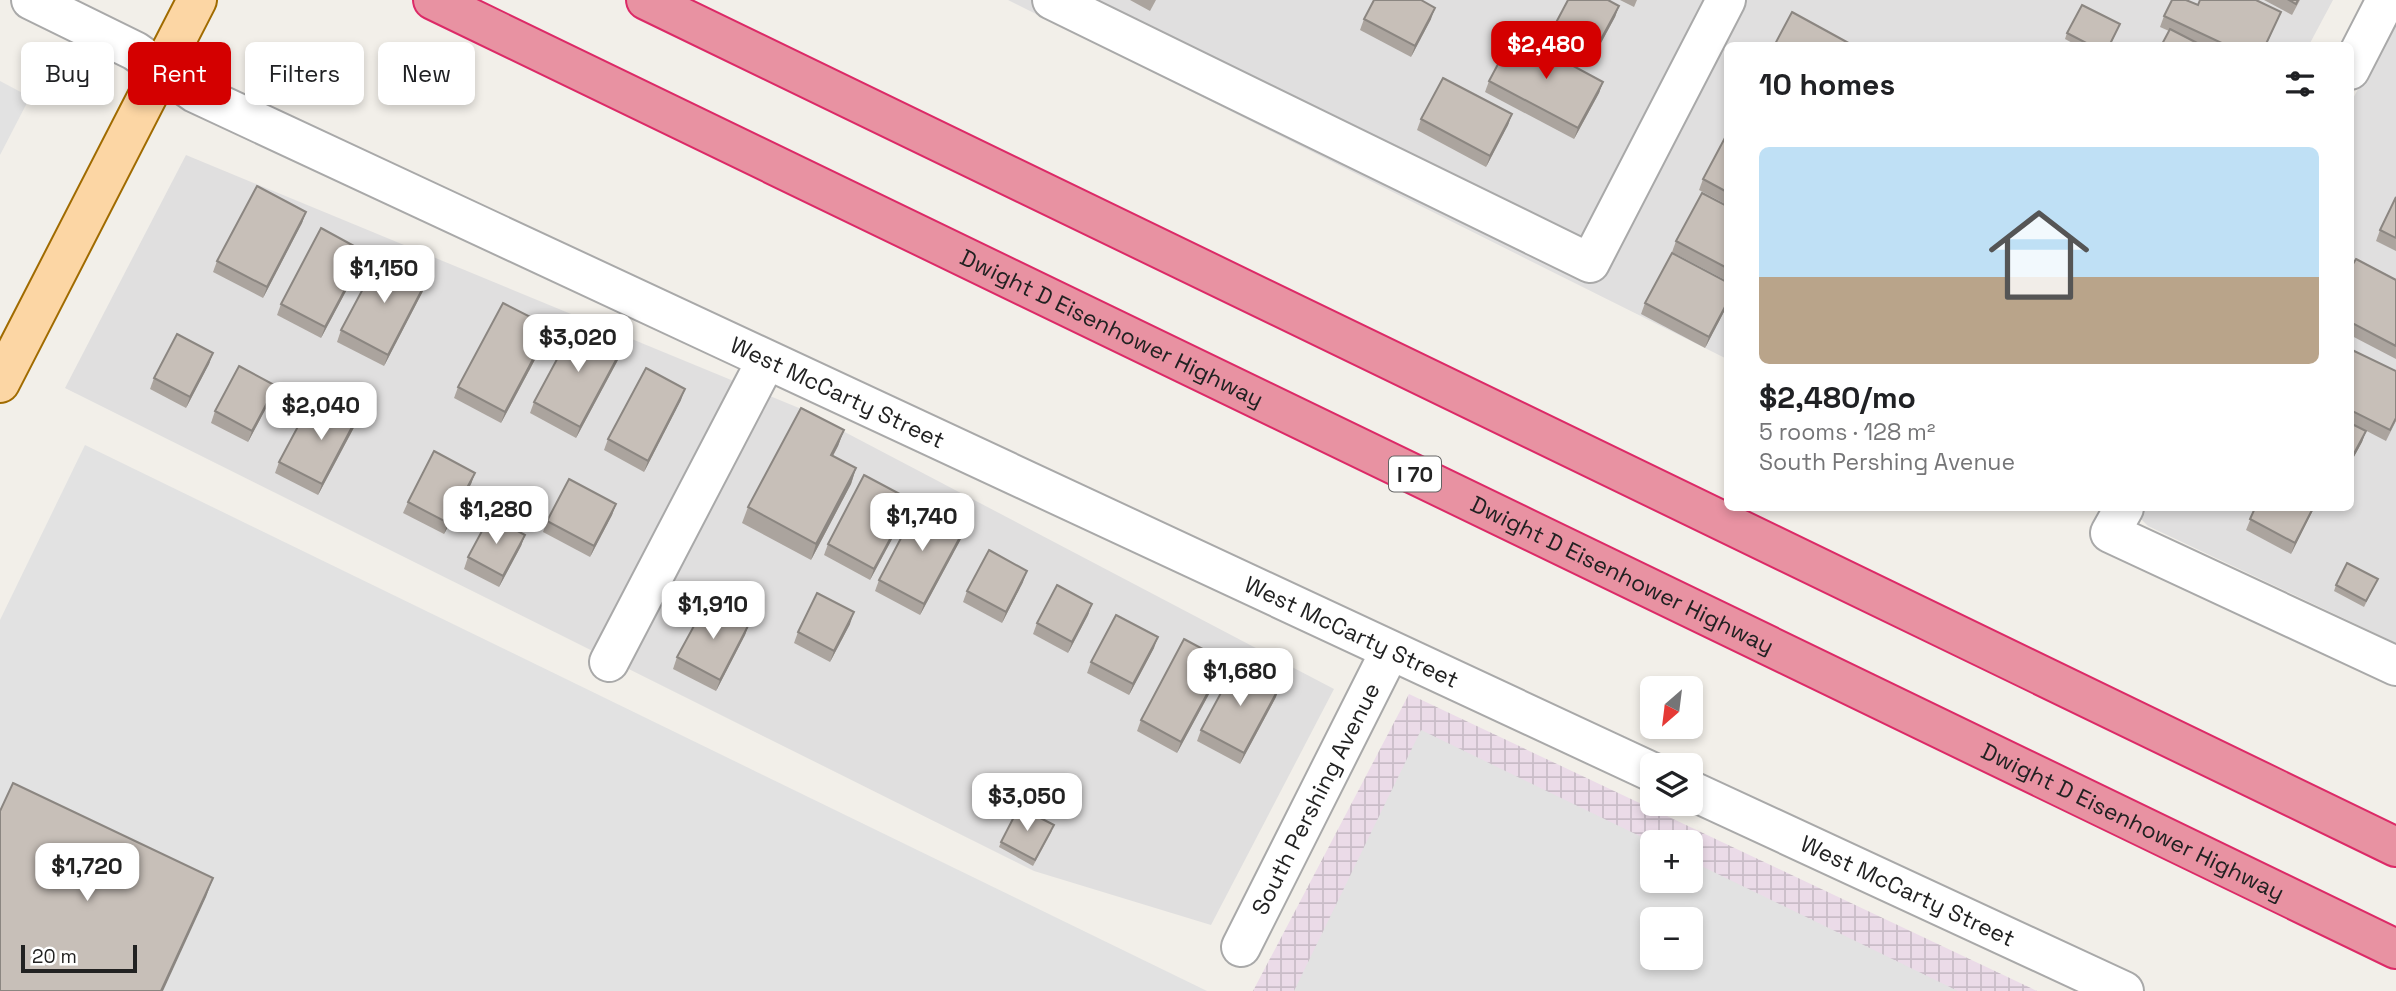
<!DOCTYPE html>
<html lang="en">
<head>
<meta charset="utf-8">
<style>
  :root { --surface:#fff; --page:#f2f2f2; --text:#202124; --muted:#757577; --accent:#d40000 }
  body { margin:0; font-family:"Space Grotesk",sans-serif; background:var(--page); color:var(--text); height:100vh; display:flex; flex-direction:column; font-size:26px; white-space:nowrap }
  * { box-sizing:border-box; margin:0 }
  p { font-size:23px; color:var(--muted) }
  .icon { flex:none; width:38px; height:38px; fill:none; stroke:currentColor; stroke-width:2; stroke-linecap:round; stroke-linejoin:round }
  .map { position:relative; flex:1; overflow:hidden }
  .panel { position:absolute; left:1724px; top:42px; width:630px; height:469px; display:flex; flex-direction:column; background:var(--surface); border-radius:10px; box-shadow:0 4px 10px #0003 }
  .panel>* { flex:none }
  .guide { position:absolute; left:21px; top:42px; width:665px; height:63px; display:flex; gap:14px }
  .needle { width:46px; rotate:208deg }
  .fabs { position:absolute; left:1640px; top:676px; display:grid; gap:14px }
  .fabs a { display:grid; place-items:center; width:63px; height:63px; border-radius:10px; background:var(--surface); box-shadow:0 4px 10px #0003; font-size:35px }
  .scale { position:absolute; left:21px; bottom:18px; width:116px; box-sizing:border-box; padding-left:7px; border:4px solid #222; border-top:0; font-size:19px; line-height:24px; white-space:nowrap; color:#222; -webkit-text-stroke:5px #fff; paint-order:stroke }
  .price { position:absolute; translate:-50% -60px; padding:0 16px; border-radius:14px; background:#fff; color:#222; font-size:23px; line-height:46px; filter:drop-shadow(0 2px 4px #0008) }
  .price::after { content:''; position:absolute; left:50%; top:42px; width:21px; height:16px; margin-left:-10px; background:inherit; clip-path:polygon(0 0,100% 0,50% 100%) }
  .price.current { background:var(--accent); color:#fff }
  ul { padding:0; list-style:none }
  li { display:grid; align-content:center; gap:14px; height:371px; padding:0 35px }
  li span { display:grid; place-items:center; height:217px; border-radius:10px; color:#555 }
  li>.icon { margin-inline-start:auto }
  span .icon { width:126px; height:126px; fill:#fffc; stroke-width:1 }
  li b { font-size:30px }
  h2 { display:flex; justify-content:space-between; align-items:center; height:84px; padding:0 35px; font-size:30px }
  .pill { padding:0 24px; border-radius:10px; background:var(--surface); box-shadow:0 4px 10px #0003; font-size:24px; line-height:63px }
  .pill.current { background:var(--accent); color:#fff }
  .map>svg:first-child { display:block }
  .residential { fill:#e0dfdf }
  .industrial { fill:url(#industrial-grid); fill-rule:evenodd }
  .parking { fill:#e2e2e2; fill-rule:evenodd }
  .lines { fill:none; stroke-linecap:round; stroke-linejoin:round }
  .minor-casing { stroke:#a9a9a9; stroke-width:42 }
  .major-casing { stroke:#a06b00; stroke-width:42 }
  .highway-casing { stroke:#dc2a67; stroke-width:42 }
  .minor { stroke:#fff; stroke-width:38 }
  .major { stroke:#fcd6a4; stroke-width:38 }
  .highway { stroke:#e892a2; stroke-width:38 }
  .wall { fill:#aba49e }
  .shaded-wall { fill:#8b8681 }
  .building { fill:#c7bfb8; stroke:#8b8681; stroke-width:2 }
  .labels { text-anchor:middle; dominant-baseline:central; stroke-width:5; stroke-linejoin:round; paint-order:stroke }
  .shield { fill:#fff; stroke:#646464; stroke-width:2 }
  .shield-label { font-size:21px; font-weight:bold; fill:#222 }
  .street-label { font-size:23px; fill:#222; stroke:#fff }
</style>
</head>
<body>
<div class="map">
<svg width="2396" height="991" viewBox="0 0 2396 991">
  <defs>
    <pattern id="industrial-grid" width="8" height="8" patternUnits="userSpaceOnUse" patternTransform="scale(1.75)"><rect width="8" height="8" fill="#ebdbe8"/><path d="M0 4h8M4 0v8" fill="none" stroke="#c9bcc7"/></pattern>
  </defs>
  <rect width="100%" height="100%" fill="#f2efe9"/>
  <g class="residential">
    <polygon points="1008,0 2333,0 2309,45 1727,46 1727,359"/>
    <polygon points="2396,19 2396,643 2148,526 2132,510 2350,508 2350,104"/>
    <polygon points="186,155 799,408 1334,689 1211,925 1034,871 65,388"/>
  </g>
  <path class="industrial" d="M1409,694L2037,991H1253ZM1652,842H1690V880H1652ZM1652,919H1690V957H1652Z"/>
  <g class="parking">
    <polygon points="0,81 30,97 0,155"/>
    <polygon points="85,445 1207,991 0,991 0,620"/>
    <path d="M1421,730L1652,842V880H1690L1691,861L1958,991H1294ZM1652,919H1690V957H1652Z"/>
  </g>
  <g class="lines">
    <g class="minor-casing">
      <g id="minor">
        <path id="s1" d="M31,0L135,51L195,93L1652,772"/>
        <polyline points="1052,0 1590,263 1726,0"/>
        <polyline points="2350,70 2386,0"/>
        <polyline points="2124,508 2110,533 2396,666"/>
        <polyline points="609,662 766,361"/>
        <path id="s2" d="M1690,790L2124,991"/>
        <path id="s3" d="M1241,947L1390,651"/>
      </g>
    </g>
    <g class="major-casing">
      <polyline id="major" points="0,383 197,0"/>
    </g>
    <g class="highway-casing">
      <g id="highway">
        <path id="s4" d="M433,0L2396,949"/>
        <polyline points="646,0 2396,847"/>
      </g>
    </g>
    <use href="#minor" class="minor"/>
    <use href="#major" class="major"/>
    <use href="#highway" class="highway"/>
  </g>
  <g class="wall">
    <polygon points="1130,0 1156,0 1150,11"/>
    <polygon points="1620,0 1637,0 1634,7"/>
    <polygon points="2264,0 2300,0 2292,15"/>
    <polygon points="2198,5 2281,12 2266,46 2161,46 2169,31 2160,27 2164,16"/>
    <polygon points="1619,6 1615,17 1589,65 1547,43 1551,32"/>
    <polygon points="1364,19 1431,19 1411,57 1360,30"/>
    <polygon points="2120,24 2110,46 2078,46 2065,39 2067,33"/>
    <polygon points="1489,81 1603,82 1599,93 1574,139 1485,92"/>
    <polygon points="1512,114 1508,125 1486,167 1417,130 1421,119"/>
    <polygon points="1727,134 1727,205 1699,190 1703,179"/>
    <polygon points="2396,197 2396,251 2376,241 2380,230"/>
    <polygon points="1727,206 1727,281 1672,252 1676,241"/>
    <polygon points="306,212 302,223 263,298 213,272 217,261"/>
    <polygon points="365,252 361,263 321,338 277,315 281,304"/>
    <polygon points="2350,269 2396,280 2396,359 2350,335"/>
    <polygon points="423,291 384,366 337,342 341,330"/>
    <polygon points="1645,303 1727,306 1705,348 1641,314"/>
    <polygon points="546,339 501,423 454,398 458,387"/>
    <polygon points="623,347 619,358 576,438 530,413 534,402"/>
    <polygon points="2350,349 2396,421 2386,441 2359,427 2366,431 2362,442 2350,464"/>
    <polygon points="213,353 209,364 186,408 150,389 154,378"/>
    <polygon points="276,386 272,397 248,442 211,423 215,411"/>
    <polygon points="681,400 644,472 604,450 608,439"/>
    <polygon points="359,418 318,495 275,473 279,462"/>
    <polygon points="844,430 838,446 833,456 856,468 851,484 811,560 742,523 748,507"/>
    <polygon points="475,473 471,484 444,534 403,513 408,502"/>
    <polygon points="616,504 612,515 590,557 543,532 547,521"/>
    <polygon points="2255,508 2314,508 2291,554 2246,530"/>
    <polygon points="907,511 870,580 824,555 828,544"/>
    <polygon points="525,535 521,546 499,587 464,569 468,557"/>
    <polygon points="962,537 920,615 875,591 879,580"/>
    <polygon points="2378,579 2364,607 2334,591 2336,585"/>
    <polygon points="1023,582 1002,623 963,602 967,591"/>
    <polygon points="1092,604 1088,615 1068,653 1033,634 1037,623"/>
    <polygon points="749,624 745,635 716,691 673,669 677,657"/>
    <polygon points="850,624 830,662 794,643 798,632"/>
    <polygon points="1154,648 1129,695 1087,673 1091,662"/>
    <polygon points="1221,672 1177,753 1137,731 1141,720"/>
    <polygon points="1276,697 1240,764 1197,741 1201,730"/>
    <polygon points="1052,831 1033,866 999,847 1001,842"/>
  </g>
  <g class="shaded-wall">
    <polygon points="1619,6 1615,17 1589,65 1593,54"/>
    <polygon points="1435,8 1431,19 1411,57 1415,46"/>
    <polygon points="1603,82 1599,93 1574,139 1578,128"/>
    <polygon points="1512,114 1508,125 1486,167 1490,156"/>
    <polygon points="306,212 302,223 263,298 267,287"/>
    <polygon points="365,252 361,263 321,338 325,327"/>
    <polygon points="427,280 423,291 384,366 388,355"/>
    <polygon points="1727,303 1727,306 1705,348 1709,337"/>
    <polygon points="550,327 546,339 501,423 505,412"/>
    <polygon points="623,347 619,358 576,438 580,427"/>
    <polygon points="213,353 209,364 186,408 190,397"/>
    <polygon points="276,386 272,397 248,442 252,431"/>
    <polygon points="685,389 681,400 644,472 648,461"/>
    <polygon points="363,406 359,418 318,495 322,484"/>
    <polygon points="844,430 838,446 825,470 831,455"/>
    <polygon points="2366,431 2362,442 2350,464 2350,461"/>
    <polygon points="856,468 851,484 811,560 816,544"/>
    <polygon points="475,473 471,484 444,534 448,523"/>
    <polygon points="911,500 907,511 870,580 874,569"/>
    <polygon points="616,504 612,515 590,557 594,546"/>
    <polygon points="2313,508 2314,508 2291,554 2295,543"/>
    <polygon points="966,526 962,537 920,615 924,604"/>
    <polygon points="525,535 521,546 499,587 503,576"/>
    <polygon points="1027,571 1023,582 1002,623 1006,612"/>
    <polygon points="1092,604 1088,615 1068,653 1072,642"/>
    <polygon points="854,612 850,624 830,662 834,651"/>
    <polygon points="749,624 745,635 716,691 720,680"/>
    <polygon points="1158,637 1154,648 1129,695 1133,684"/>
    <polygon points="1225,661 1221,672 1177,753 1181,742"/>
    <polygon points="1280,686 1276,697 1240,764 1244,753"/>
    <polygon points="213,878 206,897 163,991 161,991"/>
  </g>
  <g class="building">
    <polygon points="1374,0 1421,0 1435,8 1415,46 1364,19"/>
    <polygon points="1568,0 1608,0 1619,6 1593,54 1551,32"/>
    <polygon points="2172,0 2186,0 2198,5 2200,0 2256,0 2281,12 2265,46 2228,46 2164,16"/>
    <polygon points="2289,0 2298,0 2296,4"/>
    <polygon points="2082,5 2120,24 2109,46 2092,46 2067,33"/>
    <polygon points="1792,12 1854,46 1774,46"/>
    <polygon points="2170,29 2203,46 2161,46"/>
    <polygon points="1514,34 1603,82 1578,128 1489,81"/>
    <polygon points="1443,78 1512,114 1490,156 1421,119"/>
    <polygon points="1727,134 1727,192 1703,179"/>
    <polygon points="257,186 306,212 267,287 217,261"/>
    <polygon points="1702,193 1727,206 1727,268 1676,241"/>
    <polygon points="2396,197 2396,238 2380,230"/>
    <polygon points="321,228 365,252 325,327 281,304"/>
    <polygon points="1672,253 1727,282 1727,303 1709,337 1645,303"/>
    <polygon points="381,255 427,280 388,355 341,330"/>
    <polygon points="2356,259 2396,280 2396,346 2350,322 2350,269"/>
    <polygon points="503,303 550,327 505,412 458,387"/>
    <polygon points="577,322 623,347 580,427 534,402"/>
    <polygon points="177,334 213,353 190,397 154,378"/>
    <polygon points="2350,349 2396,371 2396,418 2390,430 2350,410"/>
    <polygon points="239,366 276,386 252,431 215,411"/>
    <polygon points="646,368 685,389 648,461 608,439"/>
    <polygon points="342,395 363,406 322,484 279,462 303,417 324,428"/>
    <polygon points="801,408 844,430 831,455 856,468 816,544 748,507"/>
    <polygon points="2350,423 2366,431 2350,461"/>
    <polygon points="434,451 475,473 448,523 408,502"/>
    <polygon points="864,475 911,500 874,569 828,544"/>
    <polygon points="569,479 616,504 594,546 547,521"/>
    <polygon points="920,502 966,526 924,604 879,580"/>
    <polygon points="2255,508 2313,508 2295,543 2250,519"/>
    <polygon points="490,516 525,535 503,576 468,557"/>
    <polygon points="989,550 1027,571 1006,612 967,591"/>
    <polygon points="2347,563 2378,579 2366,601 2336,585"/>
    <polygon points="1057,585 1092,604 1072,642 1037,623"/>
    <polygon points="817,593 854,612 834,651 798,632"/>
    <polygon points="707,602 749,624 720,680 677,657"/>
    <polygon points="1116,615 1158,637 1133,684 1091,662"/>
    <polygon points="1184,639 1225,661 1181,742 1141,720"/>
    <polygon points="1237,663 1280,686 1244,753 1201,730"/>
    <polygon points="13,783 213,878 161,991 0,991 0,811"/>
    <polygon points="1019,807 1054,825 1035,860 1001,842"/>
  </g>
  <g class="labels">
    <rect class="shield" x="1389" y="456.5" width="52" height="35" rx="5"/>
    <g class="shield-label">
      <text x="1415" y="474">I 70</text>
    </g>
    <g class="street-label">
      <text stroke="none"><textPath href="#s4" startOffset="754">Dwight D Eisenhower Highway</textPath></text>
      <text stroke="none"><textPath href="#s1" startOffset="898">West McCarty Street</textPath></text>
      <text stroke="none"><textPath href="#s4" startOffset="1321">Dwight D Eisenhower Highway</textPath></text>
      <text stroke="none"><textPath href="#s1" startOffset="1465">West McCarty Street</textPath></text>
      <text stroke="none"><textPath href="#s3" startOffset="166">South Pershing Avenue</textPath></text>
      <text stroke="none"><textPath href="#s4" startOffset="1888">Dwight D Eisenhower Highway</textPath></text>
      <text stroke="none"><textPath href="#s2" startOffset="240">West McCarty Street</textPath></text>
    </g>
  </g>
</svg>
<div class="fabs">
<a><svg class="needle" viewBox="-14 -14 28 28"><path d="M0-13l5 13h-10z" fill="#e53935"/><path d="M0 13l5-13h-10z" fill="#757577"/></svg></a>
<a><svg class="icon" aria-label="layers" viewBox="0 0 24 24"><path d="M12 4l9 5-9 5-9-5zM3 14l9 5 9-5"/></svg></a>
<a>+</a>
<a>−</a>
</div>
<div class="scale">20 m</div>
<b class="price current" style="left:1546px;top:81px">$2,480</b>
<b class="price" style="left:384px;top:305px">$1,150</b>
<b class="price" style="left:578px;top:374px">$3,020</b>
<b class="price" style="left:321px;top:442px">$2,040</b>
<b class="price" style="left:496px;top:546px">$1,280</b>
<b class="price" style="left:922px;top:553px">$1,740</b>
<b class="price" style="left:713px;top:641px">$1,910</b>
<b class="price" style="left:1240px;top:708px">$1,680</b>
<b class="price" style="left:1027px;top:833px">$3,050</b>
<b class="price" style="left:87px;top:903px">$1,720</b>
<div class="guide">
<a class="pill">Buy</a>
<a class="pill current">Rent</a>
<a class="pill">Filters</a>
<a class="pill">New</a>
</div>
<section class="panel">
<h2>10 homes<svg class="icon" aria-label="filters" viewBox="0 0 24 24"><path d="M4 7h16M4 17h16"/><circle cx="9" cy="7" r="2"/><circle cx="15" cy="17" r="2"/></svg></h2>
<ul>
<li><span style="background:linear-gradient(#bfe0f5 60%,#b9a48a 0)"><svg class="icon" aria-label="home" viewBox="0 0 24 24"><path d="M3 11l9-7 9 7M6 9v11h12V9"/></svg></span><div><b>$2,480/mo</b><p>5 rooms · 128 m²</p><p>South Pershing Avenue</p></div></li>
</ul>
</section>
</div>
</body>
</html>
